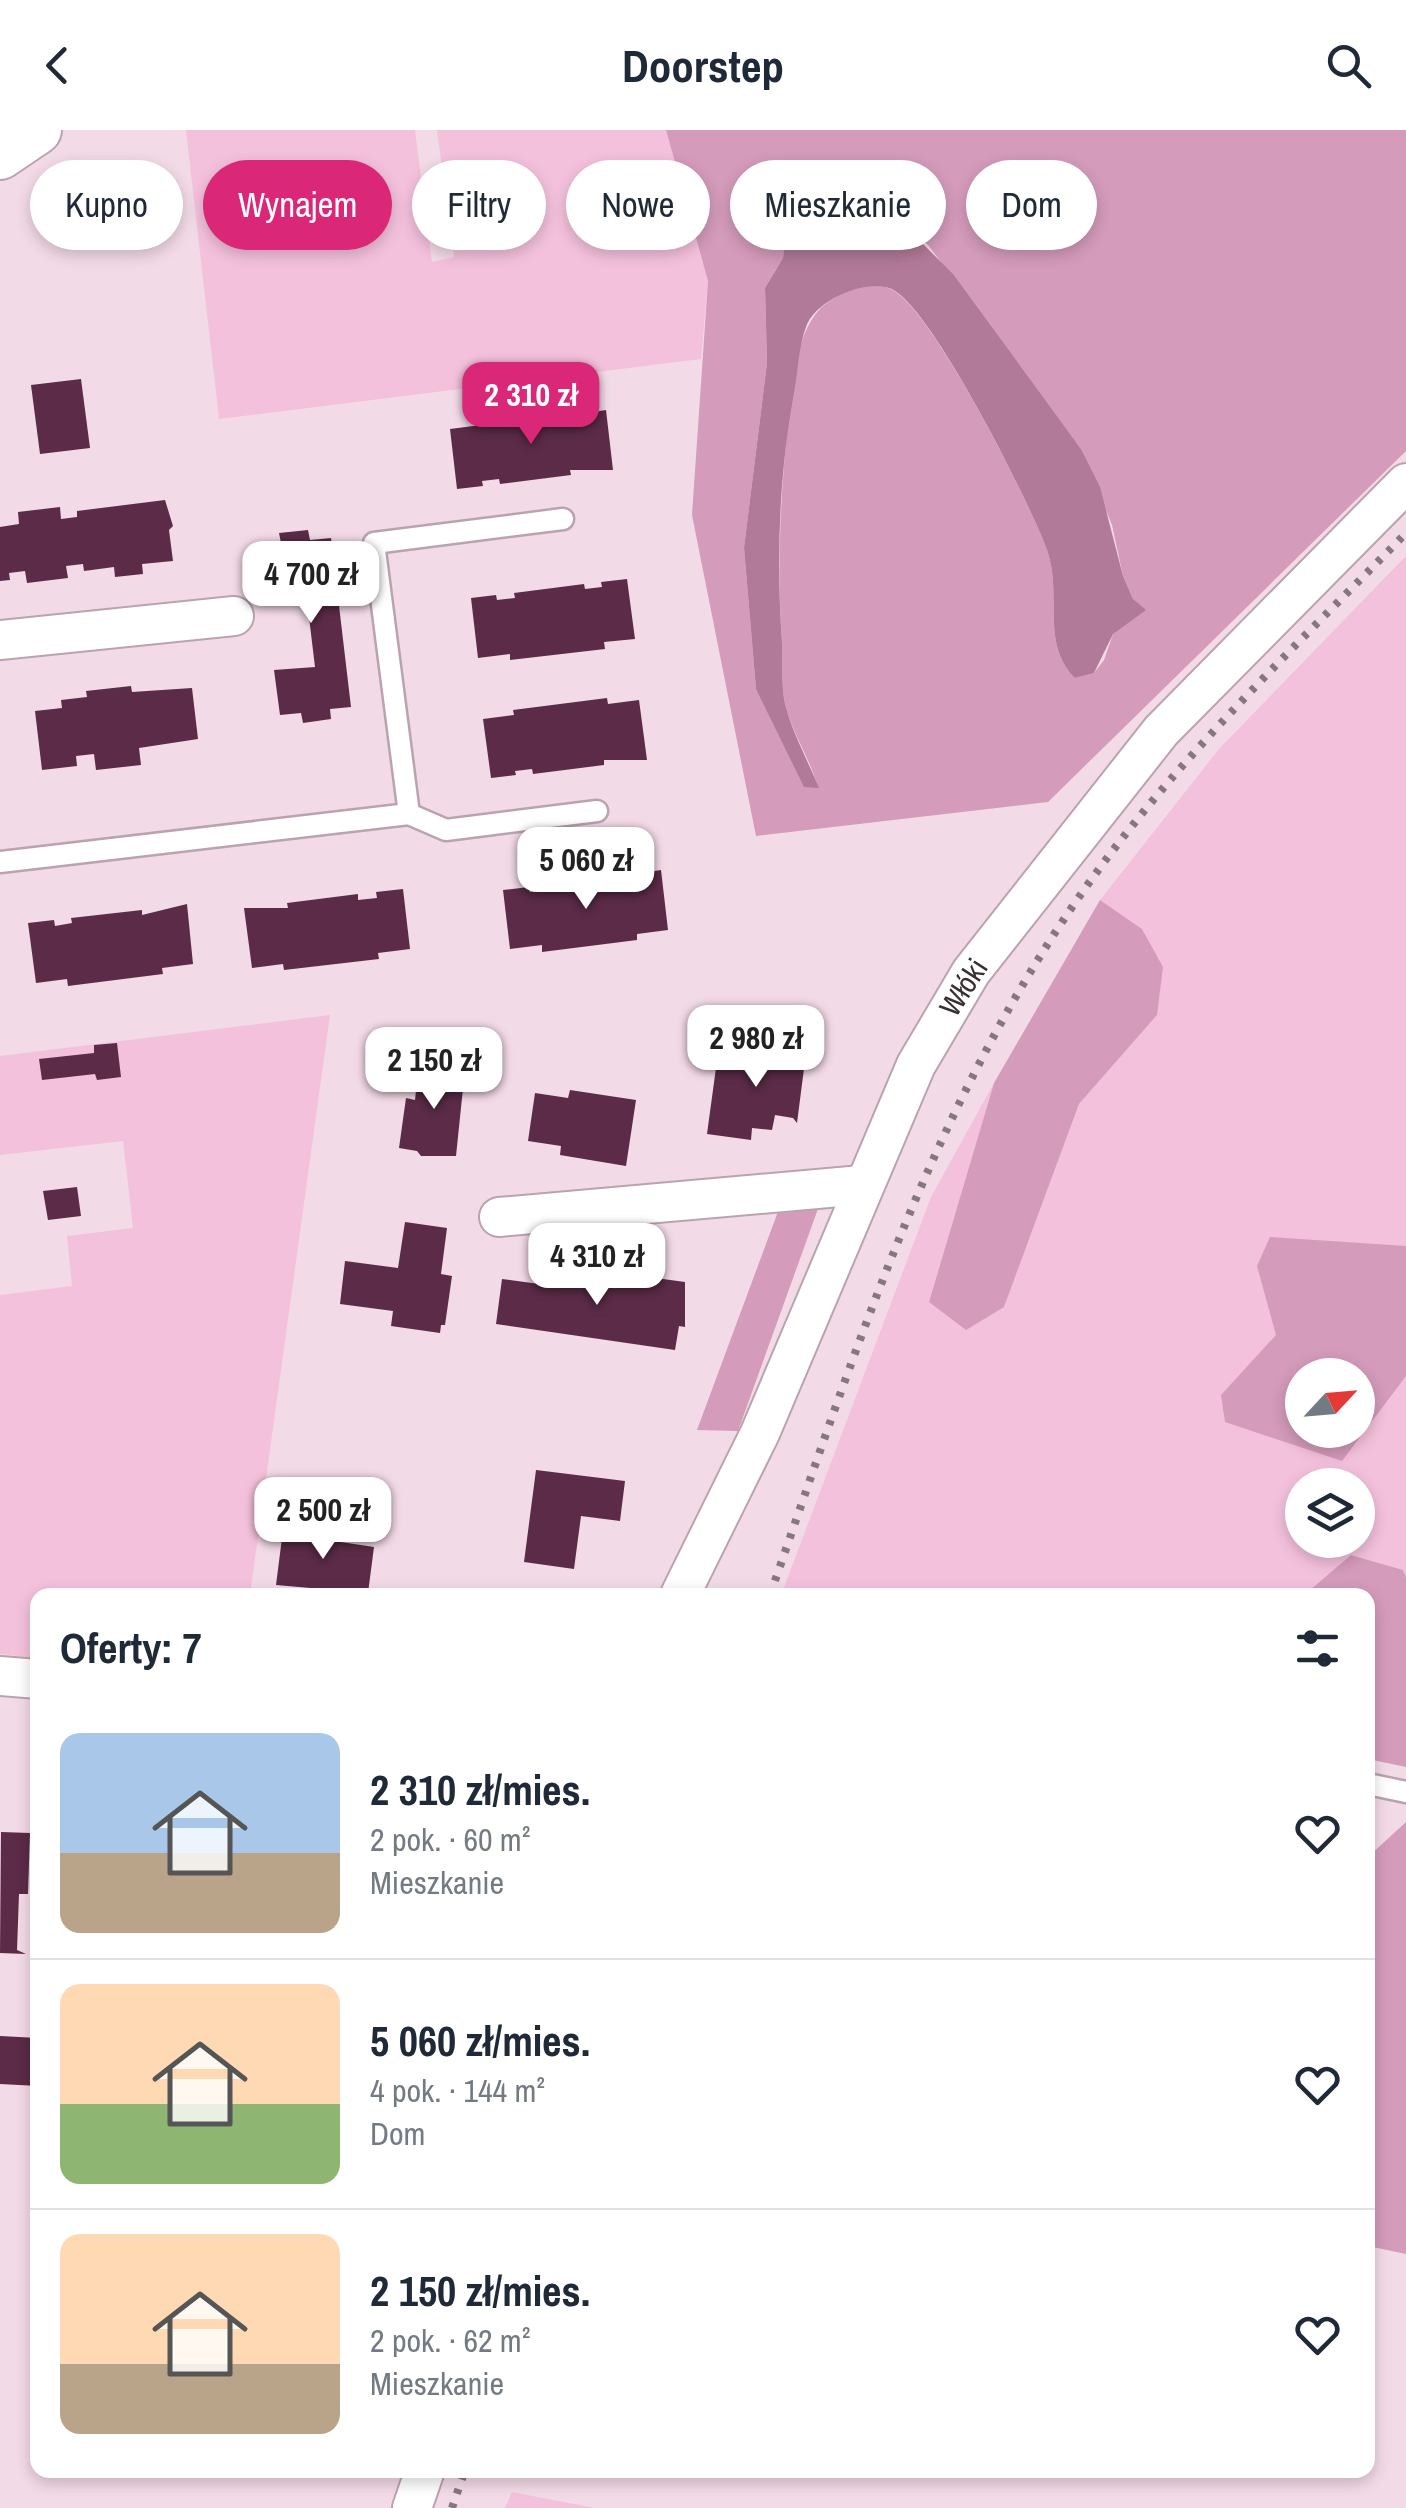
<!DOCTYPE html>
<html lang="pl">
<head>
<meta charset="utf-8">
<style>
  :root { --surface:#fff; --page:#f6f6f7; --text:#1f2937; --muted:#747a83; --line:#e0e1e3; --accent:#db2777 }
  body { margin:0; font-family:"Archivo Narrow",sans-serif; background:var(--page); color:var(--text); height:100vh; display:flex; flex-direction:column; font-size:38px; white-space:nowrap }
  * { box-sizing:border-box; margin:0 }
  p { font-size:32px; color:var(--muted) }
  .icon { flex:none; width:55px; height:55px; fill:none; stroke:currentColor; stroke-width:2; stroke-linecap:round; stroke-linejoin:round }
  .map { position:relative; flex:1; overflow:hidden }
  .drawer { position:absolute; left:30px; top:1458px; width:1345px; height:890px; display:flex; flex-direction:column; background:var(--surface); border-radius:20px; box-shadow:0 5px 15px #0003 }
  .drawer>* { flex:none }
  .guide { position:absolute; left:30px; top:30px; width:1348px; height:90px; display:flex; gap:20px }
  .needle { width:65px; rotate:64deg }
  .controls { position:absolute; left:1285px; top:1228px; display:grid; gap:20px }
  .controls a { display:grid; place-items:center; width:90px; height:90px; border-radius:50%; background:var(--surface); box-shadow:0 5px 15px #0003; font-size:50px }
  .price { position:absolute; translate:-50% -85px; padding:0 22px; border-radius:20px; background:#fff; color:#222; font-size:32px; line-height:65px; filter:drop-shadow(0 2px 5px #0008) }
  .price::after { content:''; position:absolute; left:50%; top:60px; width:30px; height:22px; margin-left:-15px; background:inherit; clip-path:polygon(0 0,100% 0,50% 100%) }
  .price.selected { background:var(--accent); color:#fff }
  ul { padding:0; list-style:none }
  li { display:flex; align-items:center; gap:30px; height:250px; padding:0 30px }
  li+li { border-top:2px solid var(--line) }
  li span { display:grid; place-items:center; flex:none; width:280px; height:200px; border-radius:20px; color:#555 }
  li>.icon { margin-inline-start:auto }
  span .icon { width:120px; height:120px; fill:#fffc; stroke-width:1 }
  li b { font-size:42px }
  h2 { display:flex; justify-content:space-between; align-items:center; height:120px; padding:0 30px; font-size:42px }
  .pill { padding:0 35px; border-radius:45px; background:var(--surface); box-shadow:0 5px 15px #0003; font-size:35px; line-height:90px }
  .pill.selected { background:var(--accent); color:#fff }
  header { display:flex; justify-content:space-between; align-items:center; height:130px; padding:0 30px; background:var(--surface); font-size:45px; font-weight:700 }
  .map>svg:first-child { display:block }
  .green { fill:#f4c1dc; fill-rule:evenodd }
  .forest { fill:#d49bba; fill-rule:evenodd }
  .water { fill:#b17a98 }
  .building { fill:#5b2b47 }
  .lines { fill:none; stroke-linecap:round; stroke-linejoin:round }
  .service-casing { stroke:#baa3af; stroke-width:25 }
  .minor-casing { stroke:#baa3af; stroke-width:42 }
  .tertiary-casing { stroke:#baa3af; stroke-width:52 }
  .service { stroke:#fff; stroke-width:20 }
  .minor { stroke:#fff; stroke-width:38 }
  .tertiary { stroke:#fff; stroke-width:48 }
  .rail { stroke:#86777f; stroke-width:8; stroke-dasharray:5 10; stroke-linecap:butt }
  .labels { text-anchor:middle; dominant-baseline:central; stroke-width:10; stroke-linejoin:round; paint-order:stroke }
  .street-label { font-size:30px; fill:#393034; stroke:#fff }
</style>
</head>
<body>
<header><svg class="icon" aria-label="back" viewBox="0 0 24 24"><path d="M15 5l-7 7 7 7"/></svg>Doorstep<svg class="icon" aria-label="search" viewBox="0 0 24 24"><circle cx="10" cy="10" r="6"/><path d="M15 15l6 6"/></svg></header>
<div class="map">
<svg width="1406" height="2378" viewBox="0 0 1406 2378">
  <rect width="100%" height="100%" fill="#f3dae7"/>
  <g class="green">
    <polygon points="186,0 415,0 432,132 454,127 437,0 666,0 708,151 701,229 219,289"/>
    <path d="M1406,426V1447L1403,1440L1351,1425L1304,1465H790L783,1460L931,1067L994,953L929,1172L1004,1177L1079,974L1157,885L1142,799L1100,770L1219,619ZM1302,1245H1358V1300H1302ZM1302,1355H1358V1410H1302Z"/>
    <polygon points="330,885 250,1465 38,1465 37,1528 0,1524 0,1165 72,1156 67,1106 133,1098 123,1011 0,1025 0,926"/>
    <polygon points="512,2362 595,2378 505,2378"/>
  </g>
  <g class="forest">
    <path d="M666,0H1406V321L1048,672L756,706L692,385L708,151ZM799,75L912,102L928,115L1081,319L1112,395L1123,446L1133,469L1127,491L1113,504L1104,530L1094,543L1075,548C1040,513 1063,464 1047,420C1031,375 928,169 888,158C867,151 834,164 819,180C795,206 792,259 788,294C780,368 777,439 782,513C783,532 781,555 785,574C792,603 811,630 818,658L756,559L744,418L767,233L765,158L783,128L786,98Z"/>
    <polygon points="1100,770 1142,799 1163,837 1157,885 1079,974 1004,1177 966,1200 929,1172 994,953"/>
    <polygon points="819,1076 738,1301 697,1300 779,1079"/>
    <path d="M1270,1107L1406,1116V1246L1342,1331L1225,1292L1221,1265L1276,1205L1257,1136ZM1358,1245V1300H1302V1245Z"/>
    <polygon points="1351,1425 1403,1440 1406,1447 1406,1637 1368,1629 1368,1465 1304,1465"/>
    <polygon points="1406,1692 1406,2124 1368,2116 1368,1727"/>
  </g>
  <path class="water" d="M847,49L880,58L911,102L953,144L1081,319L1100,357L1123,446L1133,469L1146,480L1113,504L1094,543L1075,548C1040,513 1063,465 1047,420C1031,375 928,169 889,158C862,150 815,171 806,197C799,216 798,238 795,257C779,343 776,426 782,513C783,532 781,555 785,574C792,602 808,631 819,658L804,657L756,559L744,418L767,233L765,158L783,128L786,98L799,75L819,57Z"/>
  <g class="building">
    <polygon points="81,249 90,318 40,324 31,255"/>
    <polygon points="574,278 575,285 606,280 613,340 570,340 571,345 500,354 499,349 482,351 483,356 457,359 450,299 481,295 480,290"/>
    <polygon points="165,370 173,396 169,400 173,431 142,434 143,444 115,447 114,437 84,441 83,434 66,436 68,448 27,453 25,441 9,443 10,450 0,451 0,397 19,394 18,382 60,377 61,389 77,387 77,381"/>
    <polygon points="308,400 310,410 331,408 351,577 330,579 331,589 303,593 301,583 280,585 274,540 315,537 305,454 265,461 259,416 281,413 279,403"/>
    <polygon points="627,449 635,509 604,512 605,519 510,530 510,524 478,528 471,468 496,465 497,470 515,468 514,463 584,454 585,459 602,457 601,452"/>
    <polygon points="131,556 132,562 192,558 198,609 139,618 141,635 96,640 94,624 76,626 77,636 42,640 35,581 62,578 61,570 87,567 86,561"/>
    <polygon points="607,568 608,574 639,570 647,630 604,630 604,635 533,644 532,639 515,641 516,645 491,648 483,589 514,585 513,580"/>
    <polygon points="661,740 668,800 637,804 637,810 542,822 542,815 510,819 503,760 529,757 530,762 547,760 546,755 617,746 617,751 636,749 635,744"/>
    <polygon points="403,759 410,819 378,823 379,829 284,840 283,834 252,838 244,778 288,778 287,773 358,764 358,770 377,768 376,762"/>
    <polygon points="187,774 193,834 162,838 163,844 68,856 67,849 36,853 28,793 54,790 55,796 72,793 71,788 142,780 142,785"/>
    <polygon points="762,907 794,911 793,921 806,923 797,993 793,988 775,985 772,1000 752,998 751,1010 707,1004 718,923 759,929"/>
    <polygon points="117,913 121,947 97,950 95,944 42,950 39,929 94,923 94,915"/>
    <polygon points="419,933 465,939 456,1026 421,1026 417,1021 399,1018 406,968 415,970"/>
    <polygon points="570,960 636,970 626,1036 560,1025 561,1016 528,1011 535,963 568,968"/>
    <polygon points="77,1057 81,1086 48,1090 43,1061"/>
    <polygon points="405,1092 447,1098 441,1144 452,1146 445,1195 441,1195 440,1203 391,1196 393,1181 340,1174 345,1131 398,1138"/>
    <polygon points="557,1135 601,1141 600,1149 640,1154 641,1146 685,1152 685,1197 679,1196 675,1220 496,1194 502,1149 554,1156"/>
    <polygon points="536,1340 625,1351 620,1391 581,1386 574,1439 524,1432"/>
    <polygon points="307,1393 319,1395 323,1405 341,1408 341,1412 374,1417 368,1463 276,1455 283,1400 301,1402"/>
    <polygon points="1,1702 30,1703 28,1764 19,1764 17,1820 26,1824 0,1823"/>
    <polygon points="0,1906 38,1908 38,1956 0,1954"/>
  </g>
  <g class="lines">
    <g class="service-casing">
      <g id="service">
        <polyline points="409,684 446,700 597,681"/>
        <polyline points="0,732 409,684 374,413 563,389"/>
        <polyline points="1368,1654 1406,1662"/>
      </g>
    </g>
    <g class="minor-casing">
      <g id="minor">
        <polyline points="0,510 234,486"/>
        <polyline points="499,1087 862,1055"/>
        <polyline points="680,1465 760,1303 916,935 971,842 1161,601 1406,353"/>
        <polyline points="0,1546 38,1549"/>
        <polyline points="412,2378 425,2340"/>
      </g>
    </g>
    <g class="tertiary-casing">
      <polyline id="tertiary" points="0,25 37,0"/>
    </g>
    <use href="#service" class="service"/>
    <use href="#minor" class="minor"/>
    <use href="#tertiary" class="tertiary"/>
    <g class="rail">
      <path d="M770,1465C857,1216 935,967 1091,750C1182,623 1297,515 1406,403"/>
      <polyline points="452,2378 465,2340"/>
    </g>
  </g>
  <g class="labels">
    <g class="street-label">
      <text transform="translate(963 857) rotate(-57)">Włóki</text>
    </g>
  </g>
</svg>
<div class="controls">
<a><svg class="needle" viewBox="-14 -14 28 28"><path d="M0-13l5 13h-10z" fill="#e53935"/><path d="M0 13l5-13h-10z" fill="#747a83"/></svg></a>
<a><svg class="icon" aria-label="layers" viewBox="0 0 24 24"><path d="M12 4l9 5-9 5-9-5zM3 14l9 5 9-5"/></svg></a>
</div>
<b class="price selected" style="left:531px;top:317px">2 310 zł</b>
<b class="price" style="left:311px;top:496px">4 700 zł</b>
<b class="price" style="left:586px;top:782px">5 060 zł</b>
<b class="price" style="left:756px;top:960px">2 980 zł</b>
<b class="price" style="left:434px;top:982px">2 150 zł</b>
<b class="price" style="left:597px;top:1178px">4 310 zł</b>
<b class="price" style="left:323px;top:1432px">2 500 zł</b>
<div class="guide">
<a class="pill">Kupno</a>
<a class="pill selected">Wynajem</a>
<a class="pill">Filtry</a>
<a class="pill">Nowe</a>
<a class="pill">Mieszkanie</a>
<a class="pill">Dom</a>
</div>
<section class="drawer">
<h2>Oferty: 7<svg class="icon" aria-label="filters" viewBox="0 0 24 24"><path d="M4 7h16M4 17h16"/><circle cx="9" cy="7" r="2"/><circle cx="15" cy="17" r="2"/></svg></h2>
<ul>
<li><span style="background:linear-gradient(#a9c7e8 60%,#b9a48a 0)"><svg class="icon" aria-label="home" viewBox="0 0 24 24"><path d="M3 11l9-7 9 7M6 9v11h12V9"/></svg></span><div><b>2 310 zł/mies.</b><p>2 pok. · 60 m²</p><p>Mieszkanie</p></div><svg class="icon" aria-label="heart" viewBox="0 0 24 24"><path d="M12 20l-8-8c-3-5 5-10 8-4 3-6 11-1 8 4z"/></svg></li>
<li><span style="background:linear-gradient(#ffd9b3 60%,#8fb573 0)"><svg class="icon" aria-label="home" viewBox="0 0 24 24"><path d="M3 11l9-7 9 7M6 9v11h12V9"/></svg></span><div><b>5 060 zł/mies.</b><p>4 pok. · 144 m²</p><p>Dom</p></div><svg class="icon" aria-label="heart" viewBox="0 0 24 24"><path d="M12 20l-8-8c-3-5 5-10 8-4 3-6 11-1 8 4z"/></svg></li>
<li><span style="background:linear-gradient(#ffd9b3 65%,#b9a48a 0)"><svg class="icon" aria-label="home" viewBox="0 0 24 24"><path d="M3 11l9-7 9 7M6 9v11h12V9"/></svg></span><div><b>2 150 zł/mies.</b><p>2 pok. · 62 m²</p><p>Mieszkanie</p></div><svg class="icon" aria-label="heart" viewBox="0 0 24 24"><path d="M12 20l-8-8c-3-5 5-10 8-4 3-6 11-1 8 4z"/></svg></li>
</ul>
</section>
</div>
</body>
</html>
